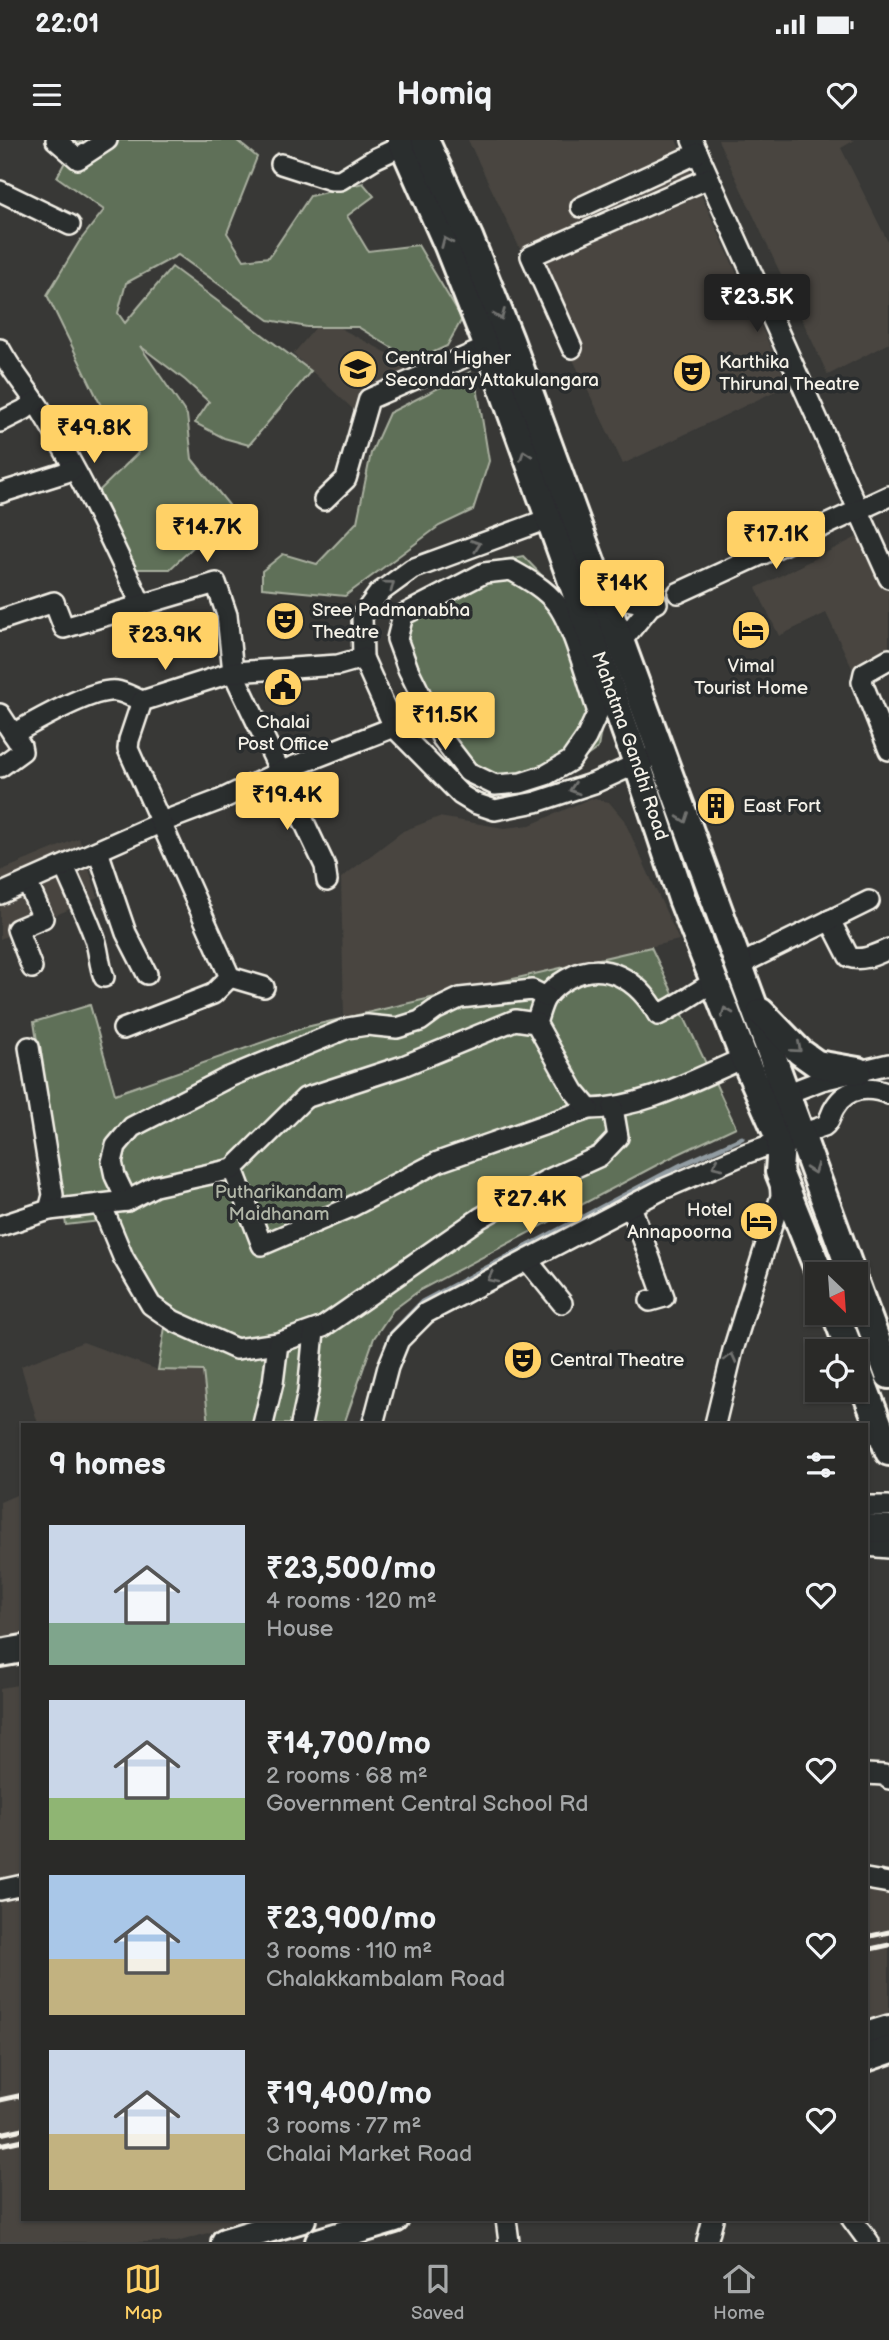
<!DOCTYPE html>
<html lang="en">
<head>
<meta charset="utf-8">
<style>
  :root { --surface:#2a2a28; --page:#323230; --text:#f1f3f6; --muted:#a5a7a8; --line:#464645; --accent:#ffd166 }
  body { margin:0; font-family:"Balsamiq Sans",sans-serif; background:var(--page); color:var(--text); height:100vh; display:flex; flex-direction:column; font-size:26px; white-space:nowrap }
  * { box-sizing:border-box; margin:0 }
  p { font-size:23px; color:var(--muted) }
  .icon { flex:none; width:38px; height:38px; fill:none; stroke:currentColor; stroke-width:2; stroke-linecap:round; stroke-linejoin:round }
  .map { position:relative; flex:1; overflow:hidden }
  .side { position:absolute; left:21px; top:1283px; width:847px; height:798px; display:flex; flex-direction:column; background:var(--surface); border-radius:0px; box-shadow:0 2px 5px #0004,0 0 0 2px var(--line) }
  .side>* { flex:none }
  .needle { width:46px; rotate:155deg }
  .controls { position:absolute; left:805px; top:1122px; display:grid; gap:14px }
  .controls a { display:grid; place-items:center; width:63px; height:63px; border-radius:0px; background:var(--surface); box-shadow:0 2px 5px #0004,0 0 0 2px var(--line); font-size:35px }
  .price { position:absolute; translate:-50% -60px; padding:0 16px; border-radius:7px; background:var(--accent); color:#111; font-size:23px; line-height:46px; filter:drop-shadow(0 2px 4px #0008) }
  .price::after { content:''; position:absolute; left:50%; top:42px; width:21px; height:16px; margin-left:-10px; background:inherit; clip-path:polygon(0 0,100% 0,50% 100%) }
  .price.on { background:#222; color:#fff }
  ul { padding:0; list-style:none }
  li { display:flex; align-items:center; gap:21px; height:175px; padding:0 28px }
  li span { display:grid; place-items:center; flex:none; width:196px; height:140px; border-radius:0px; color:#555 }
  li>.icon { margin-inline-start:auto }
  span .icon { width:84px; height:84px; fill:#fffc; stroke-width:1 }
  li b { font-size:30px }
  h2 { display:flex; justify-content:space-between; align-items:center; height:84px; padding:0 28px; font-size:30px }
  .status { display:flex; justify-content:space-between; align-items:center; height:49px; padding:0 35px; background:var(--surface); direction:ltr }
  .status svg { height:19px; fill:currentColor }
  header { display:flex; justify-content:space-between; align-items:center; height:91px; padding:0 28px; background:var(--surface); font-size:32px; font-weight:800 }
  .tab-bar { display:flex; justify-content:space-around; align-items:center; height:98px; border-top:2px solid var(--line); background:var(--surface); font-size:19px; color:var(--muted) }
  .tab-bar a { display:grid; justify-items:center; gap:4px }
  .tab-bar .on { color:var(--accent) }
  .map>svg:first-child { display:block }
  .built { fill:#484540 }
  .green { fill:#5f6f58; stroke:#aab0a0; stroke-width:2 }
  .lines { fill:none; stroke-linecap:round; stroke-linejoin:round }
  .stream { stroke:#929ca2; stroke-width:5 }
  .minor-casing { stroke:#f4f1e8; stroke-width:24 }
  .major-casing { stroke:#f4f1e8; stroke-width:32 }
  .minor { stroke:#2a2d2e; stroke-width:19 }
  .major { stroke:#2a2d2e; stroke-width:26 }
  .rail { stroke:#f4f1e8; stroke-width:5 }
  .oneway { stroke:#71726f }
  .labels { text-anchor:middle; dominant-baseline:central; stroke-width:7; stroke-linejoin:round; paint-order:stroke }
  .poi-label { font-size:19px; fill:#f4f1e8; stroke:#2a2d2e; text-anchor:start }
  .street-label { font-size:19px; fill:#f4f1e8; stroke:#2a2d2e }
  .park-label { font-size:19px; fill:#b1b6a7; stroke:#2a2d2e }
</style>
</head>
<body>
<div class="status"><b>22:01</b><svg viewBox="0 0 49 12"><path d="M0 12V9h3v3zM5 12V6h3v6zM10 12V3h3v9zM15 12V0h3v12zM26 1h20v11H26zM47 4h2v5h-2z"/></svg></div>
<header><svg class="icon" aria-label="menu" viewBox="0 0 24 24"><path d="M4 6h16M4 12h16M4 18h16"/></svg>Homiq<svg class="icon" aria-label="heart" viewBox="0 0 24 24"><path d="M12 20l-8-8c-3-5 5-10 8-4 3-6 11-1 8 4z"/></svg></header>
<div class="map">
<svg width="889" height="2102" viewBox="0 0 889 2102">
  <rect width="100%" height="100%" fill="#383836"/>
  <filter id="ink" filterUnits="userSpaceOnUse"><feTurbulence type="fractalNoise" baseFrequency=".0143" numOctaves="2"/><feDisplacementMap in="SourceGraphic" scale="14" xChannelSelector="R" yChannelSelector="G"/><feConvolveMatrix kernelMatrix="1 2 1 2 8 2 1 2 1" color-interpolation-filters="sRGB"/></filter>
  <g filter="url(#ink)">
    <g class="built">
      <polygon points="468,0 676,0 788,245 623,324"/>
      <polygon points="718,0 855,0 841,8 889,104 889,203 828,235"/>
      <polygon points="323,179 410,225 404,234 369,247 355,271 293,214"/>
      <polygon points="865,393 889,445 889,515 854,532 826,473 779,496 756,448"/>
      <polygon points="591,658 609,662 624,680 679,800 344,878 341,738 403,691 439,677 504,688 530,685"/>
      <polygon points="79,698 98,757 0,799 0,731"/>
      <polygon points="83,1202 158,1230 203,1230 209,1284 38,1284 21,1226"/>
      <polygon points="23,1352 23,1501 1,1505 0,1362"/>
      <polygon points="23,1544 23,2079 256,2079 177,2102 0,2102 0,1548"/>
      <polygon points="866,1745 889,1751 889,1874 866,1881"/>
    </g>
    <g class="green">
      <polygon points="99,0 236,0 257,17 227,93 244,120 269,117 310,56 363,43 374,56 347,76 368,111 418,105 462,179 447,206 414,221 358,187 307,187 269,180 178,115 126,143 118,173 125,183 172,127 311,231 249,305 224,298 195,283 209,262 185,240 140,206 187,275 192,319 229,365 208,393 170,429 135,429 99,351 138,313 126,287 106,276 47,155 79,102 104,70 57,37 75,3"/>
      <polygon points="470,232 478,253 489,321 473,370 439,386 345,456 262,448 262,431 283,414 317,424 357,382 371,313 389,273"/>
      <polygon points="523,416 553,447 600,566 601,590 598,608 570,628 471,640 428,592 400,523 391,471 476,425"/>
      <polygon points="651,807 736,987 672,1017 420,1150 393,1170 374,1198 344,1284 209,1284 203,1231 158,1230 166,1181 109,1080 66,1085 34,882 90,865 115,954 306,887"/>
    </g>
    <g class="lines">
      <g class="stream">
        <polyline points="163,959 184,950"/>
        <polyline points="387,1205 390,1195 422,1162 681,1025 742,998"/>
        <polyline points="362,1284 368,1267"/>
      </g>
      <g class="minor-casing">
        <g id="minor">
          <polyline points="56,0 78,19 107,0"/>
          <polyline points="692,0 889,438"/>
          <polyline points="281,24 331,40 340,40 376,18 404,5"/>
          <polyline points="0,51 70,85"/>
          <polyline points="581,67 698,13"/>
          <polyline points="572,208 531,116 709,38"/>
          <path d="M0,209C11,230 26,247 39,267C78,330 110,397 141,464"/>
          <polyline points="0,282 24,270 35,262"/>
          <polyline points="0,353 73,330"/>
          <polyline points="324,360 346,339 369,259 488,207"/>
          <polyline points="559,375 412,429 379,453 362,476 363,518 394,587 461,655 474,663 495,670 536,662 594,643 647,619"/>
          <path d="M511,430C527,439 544,448 556,463C573,484 588,544 598,572L586,598L570,621L546,635L521,643L495,645L468,632L442,598L408,529L397,499L403,475L484,433Z"/>
          <polyline points="678,453 889,356"/>
          <polyline points="602,455 651,465"/>
          <polyline points="0,480 54,462 64,488 216,443 227,475 233,532 325,726 327,741"/>
          <polyline points="620,503 651,465 657,463"/>
          <polyline points="889,519 864,533 862,542 889,610"/>
          <polyline points="0,574 21,606 22,611 0,627"/>
          <path d="M13,594C34,582 93,548 116,551C124,552 134,558 142,561"/>
          <polyline points="98,711 126,793 147,834"/>
          <path d="M64,726C74,750 86,774 95,799C99,811 99,825 104,837"/>
          <polyline points="27,742 43,778 17,789 32,828"/>
          <polyline points="0,754 162,682 220,660 279,632 394,587"/>
          <path d="M830,780L849,817C862,822 877,814 889,809"/>
          <polyline points="737,826 869,761"/>
          <polyline points="230,837 264,847"/>
          <path d="M536,883C539,875 541,864 546,857C551,850 560,843 567,839C605,817 639,841 658,875C678,866 694,853 714,842"/>
          <polyline points="123,889 213,854 230,837 128,609 129,600 142,561 233,532 338,525 363,518"/>
          <polyline points="29,907 53,1055 49,1070"/>
          <polyline points="773,959 822,940 889,924"/>
          <path d="M233,1029L262,1105L351,1067L438,1022L589,969C644,968 695,939 744,918"/>
          <polyline points="127,1061 115,1036 112,1022 116,1006 132,987 229,937 348,888 367,885 397,888 420,881 435,870 460,858 532,850 546,857"/>
          <polyline points="101,1064 123,1117 151,1165 174,1181 236,1209 278,1203 323,1187 480,1078 545,1041 600,1016 618,997 613,968"/>
          <polyline points="631,1066 664,1157 650,1161"/>
          <polyline points="0,1086 49,1070 127,1061 155,1046 233,1029 305,958 403,926 515,880 536,883 574,951 589,969"/>
          <polyline points="527,1120 562,1163"/>
          <polyline points="263,1284 273,1243 278,1203"/>
          <polyline points="301,1284 308,1252 314,1191"/>
          <path d="M373,1284L388,1227L399,1200L426,1173L661,1050L747,1013L824,986C831,981 830,974 835,967C847,947 869,946 889,954"/>
          <polyline points="715,1284 733,1210 781,1056 780,1040"/>
          <polyline points="866,1366 889,1366"/>
          <polyline points="866,1406 889,1408"/>
          <polyline points="866,1634 884,1635 889,1639"/>
          <polyline points="866,1739 889,1743"/>
          <polyline points="0,1750 23,1745"/>
          <polyline points="506,2079 509,2102"/>
          <polyline points="852,2079 869,2102"/>
          <polyline points="707,2102 713,2079"/>
        </g>
      </g>
      <g class="major-casing">
        <g id="major">
          <path id="s1" d="M401,0L448,106L488,207L637,623L682,759L744,918L781,1002L779,1032L820,1134"/>
          <polyline points="425,0 469,97 510,200 852,1134"/>
          <polyline points="761,872 800,912 817,924 858,931"/>
          <polyline points="856,1145 889,1235"/>
          <polyline points="835,1172 850,1211"/>
          <polyline points="856,1226 889,1312"/>
          <polyline points="866,1388 889,1389"/>
          <polyline points="0,1513 23,1509"/>
          <polyline points="866,1896 889,1889"/>
          <polyline points="866,1918 889,1910"/>
          <polyline points="225,2102 302,2079"/>
          <polyline points="319,2102 395,2079"/>
        </g>
      </g>
      <use href="#minor" class="minor"/>
      <use href="#major" class="major"/>
      <g class="rail">
        <polyline points="866,1797 889,1792"/>
        <polyline points="866,1810 889,1805"/>
        <polyline points="0,1960 23,1955"/>
        <polyline points="0,1994 23,1989"/>
        <polyline points="0,2005 23,2000"/>
      </g>
    </g>
    <defs><path id="oneway-chevron" d="M-2-3.5L2.5 0L-2 3.5" fill="none" stroke-width="1.6" stroke-linecap="round" stroke-linejoin="round" transform="scale(1.75)"/></defs>
    <g class="oneway">
      <use href="#oneway-chevron" transform="translate(446 102) rotate(-113)"/>
      <use href="#oneway-chevron" transform="translate(500 175) rotate(68)"/>
      <use href="#oneway-chevron" transform="translate(525 315) rotate(-109)"/>
      <use href="#oneway-chevron" transform="translate(476 405) rotate(-20)"/>
      <use href="#oneway-chevron" transform="translate(390 445) rotate(-37)"/>
      <use href="#oneway-chevron" transform="translate(574 649) rotate(162)"/>
      <use href="#oneway-chevron" transform="translate(684 678) rotate(70)"/>
      <use href="#oneway-chevron" transform="translate(726 872) rotate(-111)"/>
      <use href="#oneway-chevron" transform="translate(797 908) rotate(41)"/>
      <use href="#oneway-chevron" transform="translate(717 1025) rotate(156)"/>
      <use href="#oneway-chevron" transform="translate(813 1029) rotate(70)"/>
      <use href="#oneway-chevron" transform="translate(492 1138) rotate(153)"/>
      <use href="#oneway-chevron" transform="translate(731 1218) rotate(-76)"/>
    </g>
  </g>
  <defs>
    <g id="school-disc" transform="scale(2.0125)"><circle r="9.5" fill="#ffd166" stroke="#2a2d2e"/><path d="M0-5L7-2L0 1L-7-2ZM-4 1L0 2.5L4 1V4Q0 6-4 4Z" fill="#111"/></g>
    <g id="theatre-disc" transform="scale(2.0125)"><circle r="9.5" fill="#ffd166" stroke="#2a2d2e"/><path d="M-5-5.5Q0-4 5-5.5V0Q5 5 0 6Q-5 5-5 0ZM-3.3-2.5H-1v1.5H-3.3ZM1-2.5H3.3v1.5H1ZM-2.8 1Q0 5.5 2.8 1Z" fill="#111"/></g>
    <g id="hotel-disc" transform="scale(2.0125)"><circle r="9.5" fill="#ffd166" stroke="#2a2d2e"/><path d="M-6-4.5h1.5V1H6V5H4.5V3h-9V5H-6ZM-4 0a1.8 1.8 0 1 1 3.6 0ZM.5 0V-2.5h3Q6-2.5 6 0Z" fill="#111"/></g>
    <g id="civic-disc" transform="scale(2.0125)"><circle r="9.5" fill="#ffd166" stroke="#2a2d2e"/><path d="M-.6-6.5H3V-4.5H.6V-3L4-1V1h2V6H-6V1h2V-1L-.6-3ZM-1.2 2.5V6h2.4V2.5Z" fill="#111"/></g>
    <g id="building-disc" transform="scale(2.0125)"><circle r="9.5" fill="#ffd166" stroke="#2a2d2e"/><path d="M-4-6H4V6H1V3H-1V6H-4ZM-2.5-4.3h1.7v1.8h-1.7ZM.8-4.3h1.7v1.8H.8ZM-2.5-1h1.7V.8h-1.7ZM.8-1h1.7V.8H.8Z" fill="#111"/></g>
  </defs>
  <g fill-rule="evenodd">
    <use href="#school-disc" x="358" y="229"/>
    <use href="#theatre-disc" x="692" y="233"/>
    <use href="#theatre-disc" x="285" y="481"/>
    <use href="#hotel-disc" x="751" y="490"/>
    <use href="#civic-disc" x="283" y="547"/>
    <use href="#building-disc" x="716" y="666"/>
    <use href="#hotel-disc" x="759" y="1081"/>
    <use href="#theatre-disc" x="523" y="1220"/>
  </g>
  <g class="labels">
    <g class="poi-label">
      <text x="385" y="218">Central Higher<tspan x="385" dy="22">Secondary Attakulangara</tspan></text>
      <text x="719" y="222">Karthika<tspan x="719" dy="22">Thirunal Theatre</tspan></text>
      <text x="312" y="470">Sree Padmanabha<tspan x="312" dy="22">Theatre</tspan></text>
      <text x="751" y="526" text-anchor="middle">Vimal<tspan x="751" dy="22">Tourist Home</tspan></text>
      <text x="283" y="582" text-anchor="middle">Chalai<tspan x="283" dy="22">Post Office</tspan></text>
      <text x="743" y="666">East Fort</text>
      <text x="732" y="1070" text-anchor="end">Hotel<tspan x="732" dy="22">Annapoorna</tspan></text>
      <text x="550" y="1220">Central Theatre</text>
    </g>
    <g class="street-label">
      <text stroke="none"><textPath href="#s1" startOffset="648">Mahatma Gandhi Road</textPath></text>
    </g>
    <g class="park-label">
      <text x="279" y="1052">Putharikandam<tspan x="279" dy="22">Maidhanam</tspan></text>
    </g>
  </g>
</svg>
<div class="controls">
<a><svg class="needle" viewBox="-14 -14 28 28"><path d="M0-13l5 13h-10z" fill="#e53935"/><path d="M0 13l5-13h-10z" fill="#a5a7a8"/></svg></a>
<a><svg class="icon" aria-label="locate" viewBox="0 0 24 24"><circle cx="12" cy="12" r="6"/><path d="M12 2v4M12 18v4M2 12h4M18 12h4"/></svg></a>
</div>
<b class="price on" style="left:757px;top:194px">₹23.5K</b>
<b class="price" style="left:94px;top:325px">₹49.8K</b>
<b class="price" style="left:207px;top:424px">₹14.7K</b>
<b class="price" style="left:776px;top:431px">₹17.1K</b>
<b class="price" style="left:622px;top:480px">₹14K</b>
<b class="price" style="left:165px;top:532px">₹23.9K</b>
<b class="price" style="left:445px;top:612px">₹11.5K</b>
<b class="price" style="left:287px;top:692px">₹19.4K</b>
<b class="price" style="left:530px;top:1096px">₹27.4K</b>
<section class="side">
<h2>9 homes<svg class="icon" aria-label="filters" viewBox="0 0 24 24"><path d="M4 7h16M4 17h16"/><circle cx="9" cy="7" r="2"/><circle cx="15" cy="17" r="2"/></svg></h2>
<ul>
<li><span style="background:linear-gradient(#c9d6e8 70%,#7fa58c 0)"><svg class="icon" aria-label="home" viewBox="0 0 24 24"><path d="M3 11l9-7 9 7M6 9v11h12V9"/></svg></span><div><b>₹23,500/mo</b><p>4 rooms · 120 m²</p><p>House</p></div><svg class="icon" aria-label="heart" viewBox="0 0 24 24"><path d="M12 20l-8-8c-3-5 5-10 8-4 3-6 11-1 8 4z"/></svg></li>
<li><span style="background:linear-gradient(#c9d6e8 70%,#8fb573 0)"><svg class="icon" aria-label="home" viewBox="0 0 24 24"><path d="M3 11l9-7 9 7M6 9v11h12V9"/></svg></span><div><b>₹14,700/mo</b><p>2 rooms · 68 m²</p><p>Government Central School Rd</p></div><svg class="icon" aria-label="heart" viewBox="0 0 24 24"><path d="M12 20l-8-8c-3-5 5-10 8-4 3-6 11-1 8 4z"/></svg></li>
<li><span style="background:linear-gradient(#a9c7e8 60%,#c2b280 0)"><svg class="icon" aria-label="home" viewBox="0 0 24 24"><path d="M3 11l9-7 9 7M6 9v11h12V9"/></svg></span><div><b>₹23,900/mo</b><p>3 rooms · 110 m²</p><p>Chalakkambalam Road</p></div><svg class="icon" aria-label="heart" viewBox="0 0 24 24"><path d="M12 20l-8-8c-3-5 5-10 8-4 3-6 11-1 8 4z"/></svg></li>
<li><span style="background:linear-gradient(#c9d6e8 60%,#c2b280 0)"><svg class="icon" aria-label="home" viewBox="0 0 24 24"><path d="M3 11l9-7 9 7M6 9v11h12V9"/></svg></span><div><b>₹19,400/mo</b><p>3 rooms · 77 m²</p><p>Chalai Market Road</p></div><svg class="icon" aria-label="heart" viewBox="0 0 24 24"><path d="M12 20l-8-8c-3-5 5-10 8-4 3-6 11-1 8 4z"/></svg></li>
</ul>
</section>
</div>
<nav class="tab-bar">
<a class="on"><svg class="icon" aria-label="map" viewBox="0 0 24 24"><path d="M3 6l6-2 6 2 6-2v14l-6 2-6-2-6 2zM9 4v14M15 6v14"/></svg>Map</a>
<a><svg class="icon" aria-label="saved" viewBox="0 0 24 24"><path d="M7 4h10v16l-5-4-5 4z"/></svg>Saved</a>
<a><svg class="icon" aria-label="home" viewBox="0 0 24 24"><path d="M3 11l9-7 9 7M6 9v11h12V9"/></svg>Home</a>
</nav>
</body>
</html>
